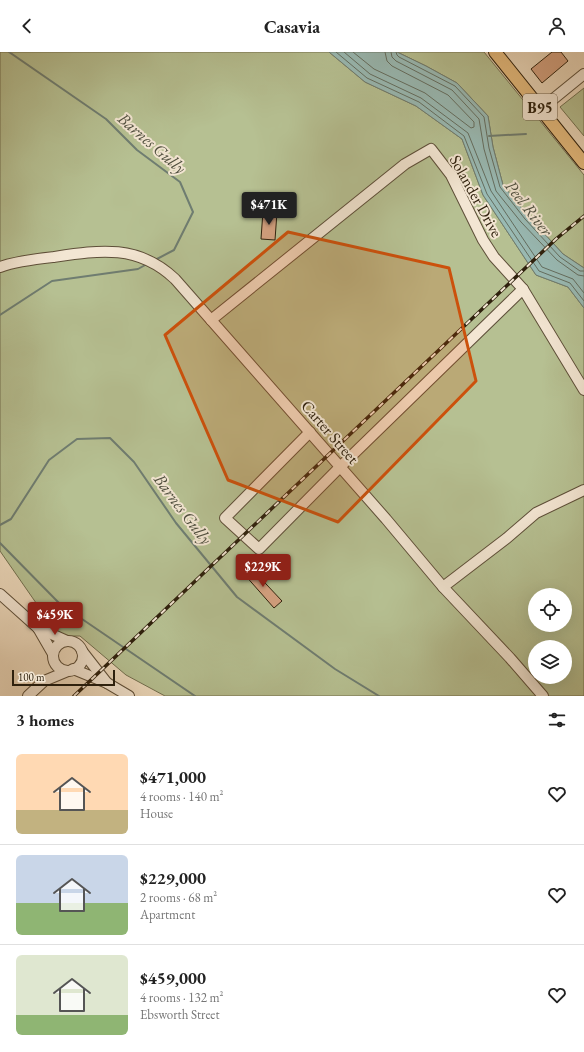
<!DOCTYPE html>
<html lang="en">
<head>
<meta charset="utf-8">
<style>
  :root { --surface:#fff; --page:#f2f2f2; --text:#222; --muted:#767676; --line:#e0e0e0; --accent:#8f2418 }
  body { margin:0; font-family:"EB Garamond",serif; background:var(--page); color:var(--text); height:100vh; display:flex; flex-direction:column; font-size:15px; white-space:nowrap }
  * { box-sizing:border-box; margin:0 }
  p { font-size:13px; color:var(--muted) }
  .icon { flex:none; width:22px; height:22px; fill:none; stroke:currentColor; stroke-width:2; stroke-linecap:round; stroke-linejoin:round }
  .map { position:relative; height:644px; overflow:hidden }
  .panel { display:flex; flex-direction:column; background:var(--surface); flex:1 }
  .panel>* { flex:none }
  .buttons { position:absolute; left:528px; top:536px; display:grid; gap:8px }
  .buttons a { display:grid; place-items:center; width:44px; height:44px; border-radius:50%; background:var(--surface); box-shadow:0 4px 16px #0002; font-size:20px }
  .scale { position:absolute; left:12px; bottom:10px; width:103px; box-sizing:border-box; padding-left:4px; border:2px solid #2f210d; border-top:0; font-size:11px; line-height:14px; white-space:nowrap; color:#2f210d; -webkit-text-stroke:3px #f3e6d3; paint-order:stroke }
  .price { position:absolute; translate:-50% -34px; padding:0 9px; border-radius:4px; background:var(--accent); color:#fff; font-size:13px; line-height:26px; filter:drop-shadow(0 1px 2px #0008) }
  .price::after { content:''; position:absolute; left:50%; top:24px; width:12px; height:9px; margin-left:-6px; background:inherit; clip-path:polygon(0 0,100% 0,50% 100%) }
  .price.current { background:#222; color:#fff }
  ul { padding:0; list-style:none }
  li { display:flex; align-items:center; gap:12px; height:100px; padding:0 16px }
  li+li { border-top:1px solid var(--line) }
  li span { display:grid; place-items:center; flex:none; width:112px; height:80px; border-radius:6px; color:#555 }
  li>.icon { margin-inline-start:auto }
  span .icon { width:48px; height:48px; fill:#fffc; stroke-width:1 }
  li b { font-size:17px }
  h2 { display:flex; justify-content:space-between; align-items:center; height:48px; padding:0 16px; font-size:17px }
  header { display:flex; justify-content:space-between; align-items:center; height:52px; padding:0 16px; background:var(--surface); font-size:18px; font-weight:700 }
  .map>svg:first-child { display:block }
  .green { fill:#b6c092; stroke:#727050; fill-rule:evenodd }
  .water { fill:#99bab4; stroke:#6f7d71 }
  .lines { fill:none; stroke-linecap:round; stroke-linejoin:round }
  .shore { stroke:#646e60; stroke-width:1 }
  .stream { stroke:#6f7d71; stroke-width:2 }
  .building { fill:#d5a281; stroke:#2f210d }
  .minor-casing { stroke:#5e4f39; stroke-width:12 }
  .major-casing { stroke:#2f210d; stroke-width:14 }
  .minor { stroke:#f3e6d3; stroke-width:10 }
  .major { stroke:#e6bc7e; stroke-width:12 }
  .rail-casing { stroke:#2f210d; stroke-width:3.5 }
  .rail { stroke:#f3e6d3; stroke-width:2; stroke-dasharray:6; stroke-linecap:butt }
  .marked { fill:#cc510c; fill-opacity:0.2; stroke:#cc510c; stroke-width:3; stroke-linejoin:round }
  .labels { text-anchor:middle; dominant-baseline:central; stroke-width:4; stroke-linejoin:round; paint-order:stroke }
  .shield { fill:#f3e6d3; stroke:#6a5c48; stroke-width:1 }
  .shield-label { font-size:15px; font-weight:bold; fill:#2f210d }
  .street-label { font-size:16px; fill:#2f210d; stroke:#f3e6d3 }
  .water-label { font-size:17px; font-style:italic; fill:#4f4f3f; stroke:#f3e6d3 }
</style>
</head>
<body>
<header><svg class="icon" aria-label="back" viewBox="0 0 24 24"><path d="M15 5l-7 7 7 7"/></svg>Casavia<svg class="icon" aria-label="person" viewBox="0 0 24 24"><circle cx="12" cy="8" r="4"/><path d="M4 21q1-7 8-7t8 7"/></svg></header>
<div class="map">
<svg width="584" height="644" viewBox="0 0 584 644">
  <rect width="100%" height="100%" fill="#ecd9bc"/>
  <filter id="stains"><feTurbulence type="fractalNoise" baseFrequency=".005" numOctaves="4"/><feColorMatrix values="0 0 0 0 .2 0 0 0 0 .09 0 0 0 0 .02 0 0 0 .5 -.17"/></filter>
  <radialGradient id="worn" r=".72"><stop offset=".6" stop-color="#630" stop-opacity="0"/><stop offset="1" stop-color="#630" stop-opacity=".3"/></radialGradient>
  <g class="green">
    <path d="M0,0H329L365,30L416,54L462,87L483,143L536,223L568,235L584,256V644H165L126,623L80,584H59L0,499ZM535,543H565V573H535ZM535,595H565V625H535Z"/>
    <polygon points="397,0 484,0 584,123 584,216 563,202 528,164 503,133 493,95 488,64 457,31 426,14"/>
    <polygon points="584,36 584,84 560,55"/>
  </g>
  <polygon class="water" points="329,0 397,0 426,14 457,31 488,64 493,95 503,133 528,164 563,202 584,216 584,256 568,235 536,223 483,143 462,87 416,54 365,30"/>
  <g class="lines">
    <g class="shore">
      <polyline points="336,0 367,26 419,50 464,84 487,142 539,219 570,231 584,249"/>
      <polyline points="344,0 370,22 421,46 468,81 491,139 542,215 573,227 584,241"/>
      <polyline points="353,0 374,17 425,41 471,76 474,75 474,70 448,43 392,14 387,9 385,0"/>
      <polyline points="391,0 392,5 396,9 452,38 479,67 484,97 496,139 521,170 557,208 578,223 584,224"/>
      <polyline points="396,0 397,3 399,5 455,34 484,65 489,96 500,135 525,167 560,205 580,219 584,219"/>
    </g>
    <g class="stream">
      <polyline points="9,0 106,67 137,98 180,130 193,160 174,198 155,208"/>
      <polyline points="489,84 526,82"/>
      <polyline points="0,263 52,229 138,217 147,212"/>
      <polyline points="0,473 11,467 49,408 77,387 110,386 134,410 176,471 237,545 335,617 379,644"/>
      <polyline points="0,491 60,552 195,644"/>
    </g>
  </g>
  <g class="building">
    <polygon points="552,0 561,0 568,9 542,31 531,17"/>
    <polygon points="263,159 277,160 275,188 261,187"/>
    <polygon points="251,516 282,549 274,556 244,522"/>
  </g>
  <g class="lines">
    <g class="minor-casing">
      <g id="minor">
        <polyline points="541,57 584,22"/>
        <path d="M0,215C17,209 36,207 54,205C100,198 138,192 175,227L386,467L443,535L510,606L543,644"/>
        <polyline points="211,268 405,112 431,97 451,123 483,188 494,205 523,237 584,338"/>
        <polyline points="310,380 225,466 259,497 340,415 523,237"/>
        <polyline points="443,535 507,486 536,461 584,438"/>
        <polyline points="0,542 38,576 67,589"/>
        <polyline points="38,576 53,602"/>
        <circle cx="68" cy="604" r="15"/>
        <polyline points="82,599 107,631"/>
        <polyline points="73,617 107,631 129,644"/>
        <polyline points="28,644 44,629 68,619"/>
      </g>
    </g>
    <g class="major-casing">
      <polyline id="major" points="495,0 584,111"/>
    </g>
    <use href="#minor" class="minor"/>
    <use href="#major" class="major"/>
    <g class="rail-casing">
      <polyline id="rail" points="74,644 556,187 584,164"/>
    </g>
    <use href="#rail" class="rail"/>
  </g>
  <path class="marked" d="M288,180L449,216L476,329L338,470L228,428L165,283Z"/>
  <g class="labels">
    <rect class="shield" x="523" y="42" width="34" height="26" rx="3"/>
    <g class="shield-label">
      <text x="540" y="55">B95</text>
    </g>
    <g class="street-label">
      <text transform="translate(476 144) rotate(61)">Solander Drive</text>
      <text transform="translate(330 380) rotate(49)">Carter Street</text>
    </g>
    <g class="water-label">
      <text transform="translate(152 91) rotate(41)">Barnes Gully</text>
      <text transform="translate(529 156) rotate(52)">Peel River</text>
      <text transform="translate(183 457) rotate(53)">Barnes Gully</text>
    </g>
  </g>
  <rect width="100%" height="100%" filter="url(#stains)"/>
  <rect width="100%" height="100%" fill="url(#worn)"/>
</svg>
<div class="buttons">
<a><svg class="icon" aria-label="locate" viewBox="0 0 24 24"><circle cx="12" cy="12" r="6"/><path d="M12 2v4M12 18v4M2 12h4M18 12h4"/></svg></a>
<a><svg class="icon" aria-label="layers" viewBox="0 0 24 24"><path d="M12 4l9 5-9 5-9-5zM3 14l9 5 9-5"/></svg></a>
</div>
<div class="scale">100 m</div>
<b class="price current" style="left:269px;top:174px">$471K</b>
<b class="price" style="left:263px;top:536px">$229K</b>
<b class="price" style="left:55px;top:584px">$459K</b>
</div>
<section class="panel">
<h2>3 homes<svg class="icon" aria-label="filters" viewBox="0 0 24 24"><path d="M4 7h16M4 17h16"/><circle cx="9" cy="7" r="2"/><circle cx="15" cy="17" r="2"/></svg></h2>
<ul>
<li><span style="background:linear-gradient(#ffd9b3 70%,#c2b280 0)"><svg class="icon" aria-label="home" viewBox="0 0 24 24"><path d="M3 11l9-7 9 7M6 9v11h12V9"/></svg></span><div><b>$471,000</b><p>4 rooms · 140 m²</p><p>House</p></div><svg class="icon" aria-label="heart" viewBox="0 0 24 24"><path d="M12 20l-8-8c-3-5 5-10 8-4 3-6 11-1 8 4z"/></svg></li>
<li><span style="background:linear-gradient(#c9d6e8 60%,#8fb573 0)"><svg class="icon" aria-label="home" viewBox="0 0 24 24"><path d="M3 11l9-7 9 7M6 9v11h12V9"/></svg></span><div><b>$229,000</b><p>2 rooms · 68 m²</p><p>Apartment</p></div><svg class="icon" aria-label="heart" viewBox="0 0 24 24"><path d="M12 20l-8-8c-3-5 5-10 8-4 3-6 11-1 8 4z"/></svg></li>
<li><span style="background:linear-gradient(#dfe7d0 75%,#8fb573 0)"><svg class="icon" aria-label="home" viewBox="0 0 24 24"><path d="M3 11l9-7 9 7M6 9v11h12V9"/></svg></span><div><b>$459,000</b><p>4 rooms · 132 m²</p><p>Ebsworth Street</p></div><svg class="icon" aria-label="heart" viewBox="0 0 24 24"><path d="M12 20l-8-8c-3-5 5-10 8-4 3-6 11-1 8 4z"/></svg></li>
</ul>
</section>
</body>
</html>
